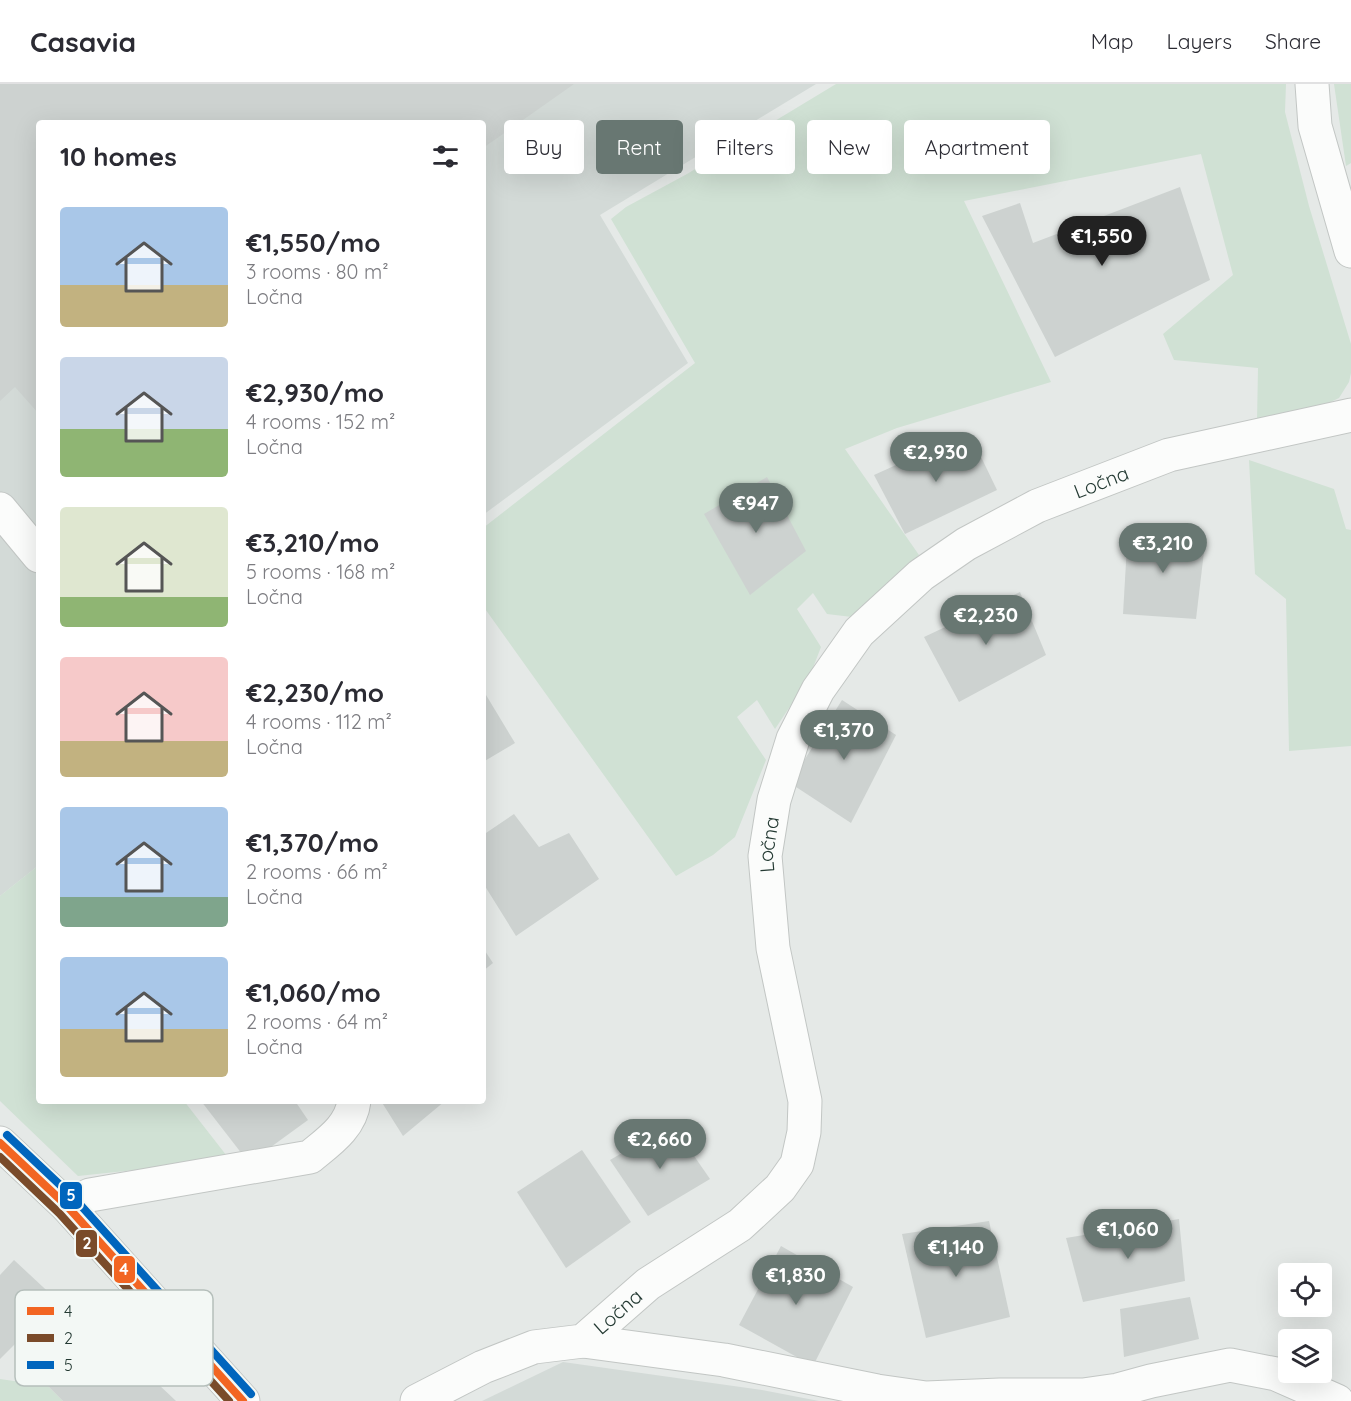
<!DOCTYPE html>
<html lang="en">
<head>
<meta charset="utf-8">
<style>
  :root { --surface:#fff; --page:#f2f2f3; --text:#2b2b33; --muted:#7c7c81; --line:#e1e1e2; --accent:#687772 }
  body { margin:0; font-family:Quicksand,sans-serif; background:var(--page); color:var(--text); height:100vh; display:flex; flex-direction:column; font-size:22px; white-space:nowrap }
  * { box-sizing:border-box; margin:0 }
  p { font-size:20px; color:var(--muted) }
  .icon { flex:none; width:33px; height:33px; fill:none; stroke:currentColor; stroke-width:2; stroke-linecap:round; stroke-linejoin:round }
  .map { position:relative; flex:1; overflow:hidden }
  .details { position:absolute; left:36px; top:36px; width:450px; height:984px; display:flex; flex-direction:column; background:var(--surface); border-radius:6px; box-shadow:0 6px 24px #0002 }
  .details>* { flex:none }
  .hud { position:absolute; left:504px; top:36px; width:570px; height:54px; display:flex; gap:12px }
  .tools { position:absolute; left:1278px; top:1179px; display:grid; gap:12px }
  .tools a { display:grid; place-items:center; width:54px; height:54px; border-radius:6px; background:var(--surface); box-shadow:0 6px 24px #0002; font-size:30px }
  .price { position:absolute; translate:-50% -51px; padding:0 14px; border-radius:21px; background:var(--accent); color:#fff; font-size:20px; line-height:39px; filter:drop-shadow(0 2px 3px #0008) }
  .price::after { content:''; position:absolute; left:50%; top:36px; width:18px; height:14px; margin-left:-9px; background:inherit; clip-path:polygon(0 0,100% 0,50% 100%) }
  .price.active { background:#222; color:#fff }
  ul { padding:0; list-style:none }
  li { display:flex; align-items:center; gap:18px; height:150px; padding:0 24px }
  li span { display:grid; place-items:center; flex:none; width:168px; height:120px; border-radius:6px; color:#555 }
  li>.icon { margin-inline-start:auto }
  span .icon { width:72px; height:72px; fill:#fffc; stroke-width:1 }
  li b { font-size:26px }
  h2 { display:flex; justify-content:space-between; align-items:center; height:72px; padding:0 24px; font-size:26px }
  .tag { padding:0 21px; border-radius:6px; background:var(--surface); box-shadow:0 6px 24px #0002; font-size:21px; line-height:54px }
  .tag.active { background:var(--accent); color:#fff }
  header { display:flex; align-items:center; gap:36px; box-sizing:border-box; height:84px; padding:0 30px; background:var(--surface); border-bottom:2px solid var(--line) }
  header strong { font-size:28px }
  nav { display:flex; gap:33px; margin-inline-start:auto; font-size:21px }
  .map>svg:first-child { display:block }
  .built { fill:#d3dad7 }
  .green { fill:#d0e1d4 }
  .building { fill:#cdd2d0 }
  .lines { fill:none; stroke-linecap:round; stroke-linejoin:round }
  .minor-casing { stroke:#c2c6c4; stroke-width:35 }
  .minor { stroke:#fbfcfb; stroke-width:33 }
  .bus-1-casing { stroke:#f3f8f5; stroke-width:12 }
  .bus-2-casing { stroke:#f3f8f5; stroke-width:12 }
  .bus-3-casing { stroke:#f3f8f5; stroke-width:12 }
  .bus-1 { stroke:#f26522; stroke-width:8 }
  .bus-2 { stroke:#7a4b2a; stroke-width:8 }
  .bus-3 { stroke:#0065bd; stroke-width:8 }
  .labels { text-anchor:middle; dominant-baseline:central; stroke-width:4.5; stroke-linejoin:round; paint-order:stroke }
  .street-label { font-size:20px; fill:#243a33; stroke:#f3f8f5 }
  .key { fill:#f3f8f5; stroke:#b5bfbb; stroke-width:1.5 }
  .key-label { font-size:16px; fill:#243a33 }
  .line-badge { stroke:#f3f8f5; stroke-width:2 }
  .badge-label { font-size:16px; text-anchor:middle; font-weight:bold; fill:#fff }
</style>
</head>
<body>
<header>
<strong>Casavia</strong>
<nav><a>Map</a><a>Layers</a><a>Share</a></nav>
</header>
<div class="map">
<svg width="1351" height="1317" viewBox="0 0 1351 1317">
  <rect width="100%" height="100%" fill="#e5e9e7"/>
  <g class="built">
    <polygon points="0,0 816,0 600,131 688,279 483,431 483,39 39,39 39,781 0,812"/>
    <polygon points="563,1278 762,1306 819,1317 482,1317"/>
  </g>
  <g class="green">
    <polygon points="836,0 1286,0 1285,28 1309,122 1351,260 1351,289 1349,298 1339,314 1310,328 1257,337 1258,284 1174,276 1163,250 1233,191 1201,70 964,117 1051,298 897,344 845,365 919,471 852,533 827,530 813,509 797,525 821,563 809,594 775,645 757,616 737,633 766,676 735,753 713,771 676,792 483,522 483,444 695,279 611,135 626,123 687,90"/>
    <polygon points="1334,0 1351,0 1351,79 1346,82"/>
    <polygon points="1249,376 1334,405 1346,445 1351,446 1351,662 1289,667 1286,515 1255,490"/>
    <polygon points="39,781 39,1017 184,1017 230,1076 78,1092 0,1017 0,812"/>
    <polygon points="0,1295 48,1302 63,1317 0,1317"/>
  </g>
  <g class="building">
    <polygon points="0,0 574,0 483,64 483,39 39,39 39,330 15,303 0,317"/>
    <polygon points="1180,103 1210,196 1055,273 982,132 1020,119 1033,159"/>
    <polygon points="969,348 997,406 905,450 874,391"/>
    <polygon points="767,393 806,467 750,511 704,430"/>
    <polygon points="1128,444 1206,451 1196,535 1123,530"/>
    <polygon points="1020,508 1046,571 959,618 924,553"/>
    <polygon points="483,606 515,659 483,678"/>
    <polygon points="842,616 896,651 851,739 790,699"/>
    <polygon points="514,730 539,763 569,749 599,795 516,852 483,799 483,751"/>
    <polygon points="483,864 493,879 483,887"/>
    <polygon points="201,1017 295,1017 308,1036 249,1079"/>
    <polygon points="381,1017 445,1017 403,1052"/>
    <polygon points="672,1040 710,1095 648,1132 610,1076"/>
    <polygon points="582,1066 631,1138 566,1184 517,1108"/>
    <polygon points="1179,1135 1185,1197 1083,1218 1066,1154"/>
    <polygon points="989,1137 1010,1233 926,1254 902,1150"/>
    <polygon points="781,1162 853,1203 813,1282 739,1241"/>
    <polygon points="14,1176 58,1217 0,1275 0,1191"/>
    <polygon points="1190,1213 1199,1255 1124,1273 1120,1225"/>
    <polygon points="101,1246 176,1317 63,1317 48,1302"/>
  </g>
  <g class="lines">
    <g class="minor-casing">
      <g id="minor">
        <polyline points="1312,0 1315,42 1351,167"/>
        <polyline points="0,425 39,472"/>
        <polyline points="0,1059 67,1122 243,1317"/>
        <path d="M67,1122L90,1111L310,1073C328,1058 351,1043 354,1017"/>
        <polyline points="583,1257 724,1276 877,1307 926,1314 1000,1311 1083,1311 1118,1306 1151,1297 1230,1281 1276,1290 1337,1317"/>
        <path id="s1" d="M417,1317L483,1283L534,1263L583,1257L648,1200L740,1141L780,1104L797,1080L804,1048L805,1017L773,864L765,772L774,716L793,655L818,606L859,548L921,491L966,460L1037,422L1169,371L1351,331"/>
      </g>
    </g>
    <use href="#minor" class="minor"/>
    <g class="bus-1-casing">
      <polyline id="bus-1" points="0,1059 67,1122 243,1317"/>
    </g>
    <g class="bus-2-casing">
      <polyline id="bus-2" points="0,1073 59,1129 229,1317"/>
    </g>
    <g class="bus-3-casing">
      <polyline id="bus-3" points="7,1051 75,1115 251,1310"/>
    </g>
    <use href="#bus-1" class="bus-1"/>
    <use href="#bus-2" class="bus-2"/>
    <use href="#bus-3" class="bus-3"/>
  </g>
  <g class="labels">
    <g class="street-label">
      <text stroke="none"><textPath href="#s1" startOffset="1305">Ločna</textPath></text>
      <text stroke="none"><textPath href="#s1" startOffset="782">Ločna</textPath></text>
      <text stroke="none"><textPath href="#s1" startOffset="224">Ločna</textPath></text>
    </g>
  </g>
  <rect x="15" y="1206" width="198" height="96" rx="9" class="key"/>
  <rect x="27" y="1223" width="27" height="8" fill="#f26522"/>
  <rect x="27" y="1250" width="27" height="8" fill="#7a4b2a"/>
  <rect x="27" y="1277" width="27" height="8" fill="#0065bd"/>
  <g class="key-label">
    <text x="64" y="1233">4</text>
    <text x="64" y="1260">2</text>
    <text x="64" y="1287">5</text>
  </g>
  <g class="line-badge">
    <rect x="59" y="1097" width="24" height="29" rx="6" fill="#0065bd"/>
    <rect x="75" y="1145" width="23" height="29" rx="6" fill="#7a4b2a"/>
    <rect x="113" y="1171" width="23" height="29" rx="6" fill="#f26522"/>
  </g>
  <g class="badge-label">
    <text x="71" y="1117">5</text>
    <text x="87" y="1165">2</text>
    <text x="124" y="1191">4</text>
  </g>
</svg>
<div class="tools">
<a><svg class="icon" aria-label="locate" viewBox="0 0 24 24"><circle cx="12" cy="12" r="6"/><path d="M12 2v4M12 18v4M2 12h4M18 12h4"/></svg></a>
<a><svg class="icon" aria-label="layers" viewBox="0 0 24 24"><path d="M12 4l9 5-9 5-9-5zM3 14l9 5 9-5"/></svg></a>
</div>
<b class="price active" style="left:1102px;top:183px">€1,550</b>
<b class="price" style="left:936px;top:399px">€2,930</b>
<b class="price" style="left:756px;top:450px">€947</b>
<b class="price" style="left:1163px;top:490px">€3,210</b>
<b class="price" style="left:986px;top:562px">€2,230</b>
<b class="price" style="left:844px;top:677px">€1,370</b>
<b class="price" style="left:660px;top:1086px">€2,660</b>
<b class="price" style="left:1128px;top:1176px">€1,060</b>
<b class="price" style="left:956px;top:1194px">€1,140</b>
<b class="price" style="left:796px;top:1222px">€1,830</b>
<div class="hud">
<a class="tag">Buy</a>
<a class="tag active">Rent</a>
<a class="tag">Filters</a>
<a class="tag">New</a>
<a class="tag">Apartment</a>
</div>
<section class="details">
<h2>10 homes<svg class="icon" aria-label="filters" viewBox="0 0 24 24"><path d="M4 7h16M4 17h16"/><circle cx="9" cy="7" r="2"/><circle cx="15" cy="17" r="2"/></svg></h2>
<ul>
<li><span style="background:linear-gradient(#a9c7e8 65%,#c2b280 0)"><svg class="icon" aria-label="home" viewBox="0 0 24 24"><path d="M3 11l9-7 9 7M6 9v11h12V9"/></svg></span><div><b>€1,550/mo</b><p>3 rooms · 80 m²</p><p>Ločna</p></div></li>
<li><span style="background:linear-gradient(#c9d6e8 60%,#8fb573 0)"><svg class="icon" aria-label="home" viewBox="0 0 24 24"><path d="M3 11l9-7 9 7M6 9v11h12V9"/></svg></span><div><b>€2,930/mo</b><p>4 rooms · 152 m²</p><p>Ločna</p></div></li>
<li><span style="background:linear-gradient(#dfe7d0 75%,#8fb573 0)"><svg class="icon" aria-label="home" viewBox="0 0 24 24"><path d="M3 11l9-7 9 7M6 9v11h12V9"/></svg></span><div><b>€3,210/mo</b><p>5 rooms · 168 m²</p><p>Ločna</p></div></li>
<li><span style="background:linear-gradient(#f6c9c9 70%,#c2b280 0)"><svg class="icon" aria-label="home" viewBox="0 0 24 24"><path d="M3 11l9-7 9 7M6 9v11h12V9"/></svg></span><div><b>€2,230/mo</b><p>4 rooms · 112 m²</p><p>Ločna</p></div></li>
<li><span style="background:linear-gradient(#a9c7e8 75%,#7fa58c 0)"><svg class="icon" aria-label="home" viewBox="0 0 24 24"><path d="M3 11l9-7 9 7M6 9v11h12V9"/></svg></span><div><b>€1,370/mo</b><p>2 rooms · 66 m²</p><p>Ločna</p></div></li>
<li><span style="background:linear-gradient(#a9c7e8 60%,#c2b280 0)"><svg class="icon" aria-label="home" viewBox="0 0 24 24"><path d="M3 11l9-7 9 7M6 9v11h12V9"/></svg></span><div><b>€1,060/mo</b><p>2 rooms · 64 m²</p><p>Ločna</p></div></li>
</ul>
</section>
</div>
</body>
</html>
